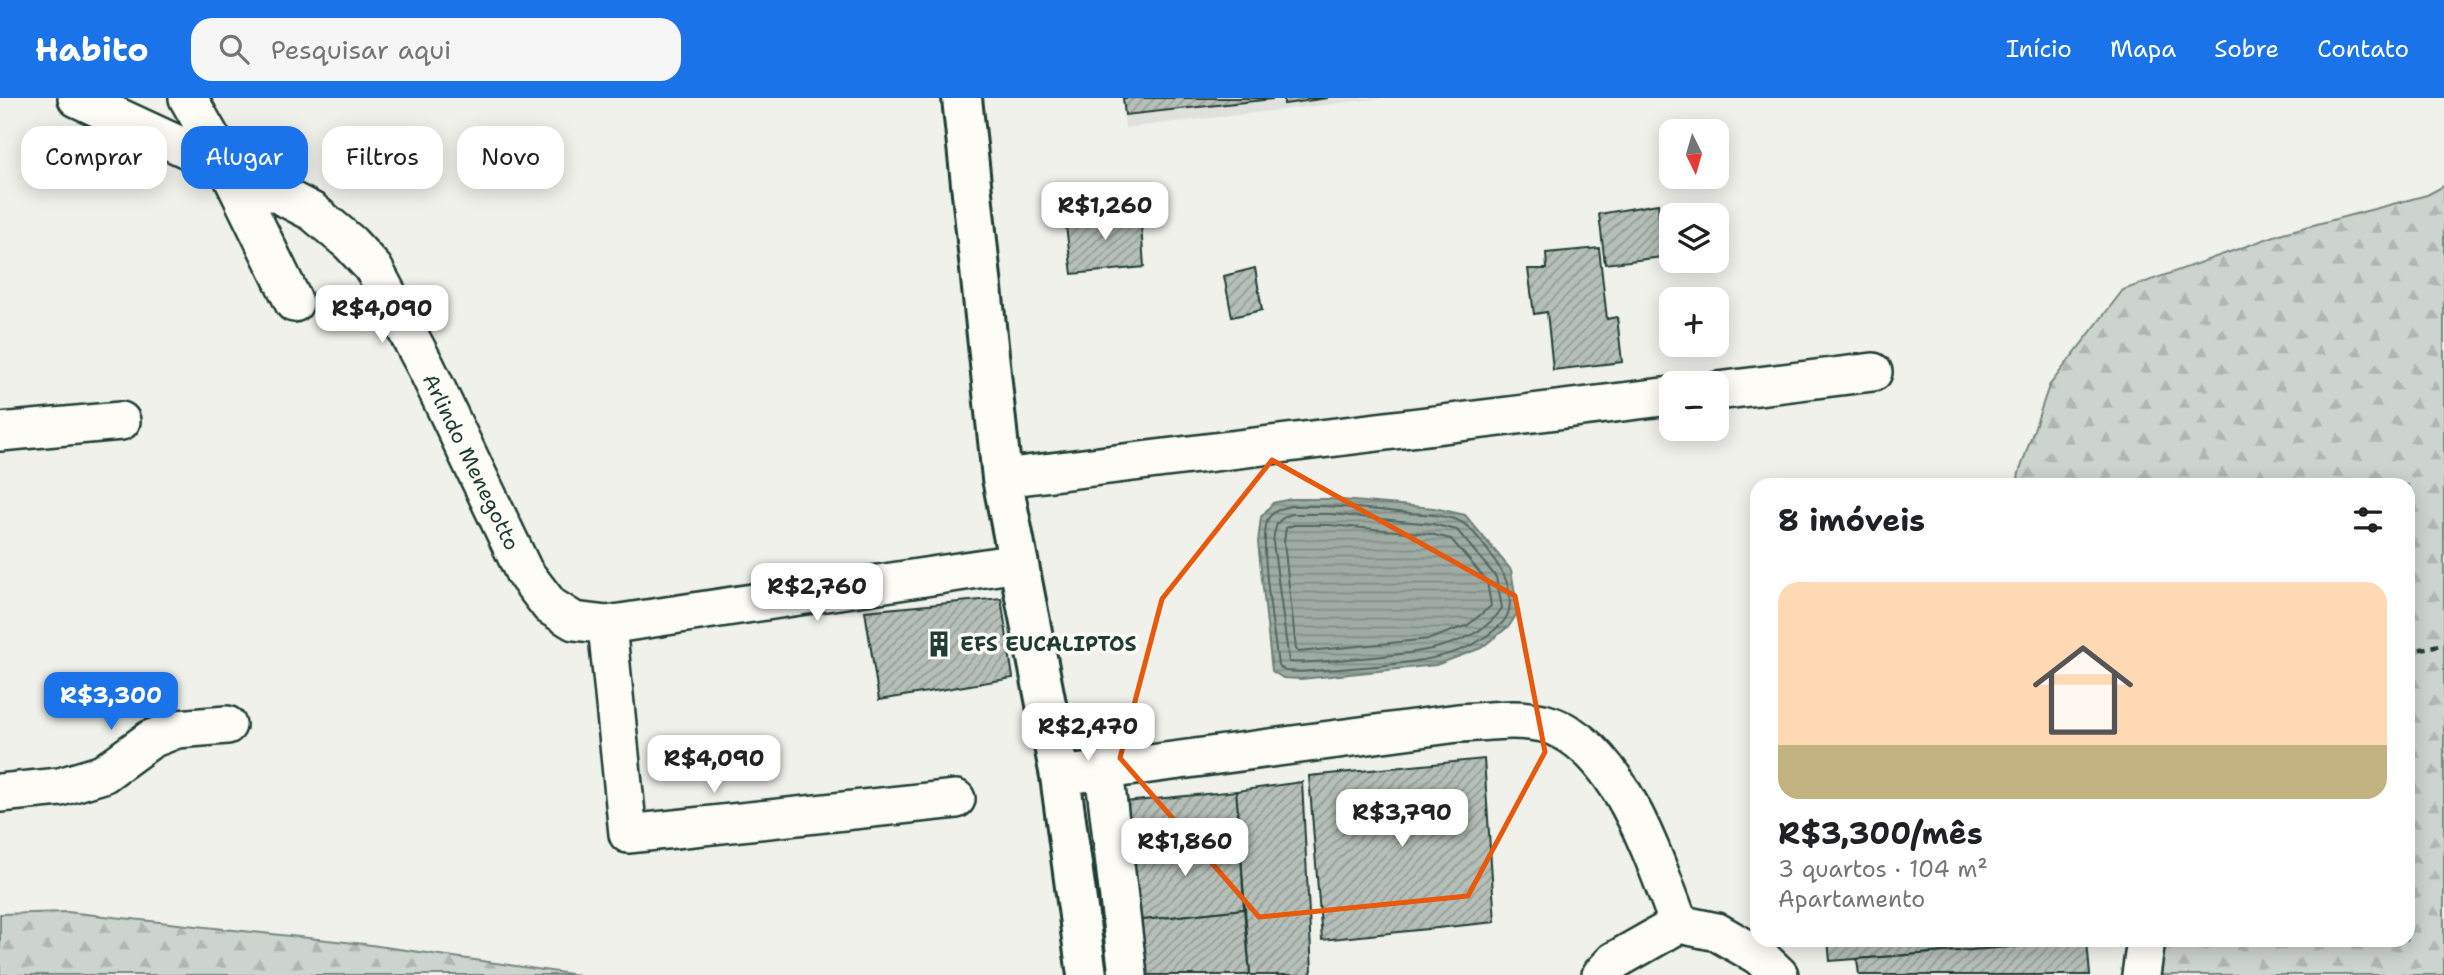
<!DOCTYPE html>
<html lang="pt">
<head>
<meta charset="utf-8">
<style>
  :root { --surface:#fff; --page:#f6f6f6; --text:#202124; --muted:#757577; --accent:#1a73e8 }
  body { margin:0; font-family:"Shantell Sans",sans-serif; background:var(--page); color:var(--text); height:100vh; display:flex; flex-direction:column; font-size:26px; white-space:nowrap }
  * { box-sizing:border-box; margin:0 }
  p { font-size:23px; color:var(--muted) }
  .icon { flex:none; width:38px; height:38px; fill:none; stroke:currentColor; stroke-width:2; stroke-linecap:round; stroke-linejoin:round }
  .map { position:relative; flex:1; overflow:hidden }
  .panel { position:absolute; left:1750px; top:380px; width:665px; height:469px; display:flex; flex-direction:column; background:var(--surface); border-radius:21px; box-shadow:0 4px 18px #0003 }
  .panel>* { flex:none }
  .top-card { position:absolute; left:21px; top:28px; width:665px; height:63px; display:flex; gap:14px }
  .needle { width:46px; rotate:175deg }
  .tools { position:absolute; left:1659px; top:21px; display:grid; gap:14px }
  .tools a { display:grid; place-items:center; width:70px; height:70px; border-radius:14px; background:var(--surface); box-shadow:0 4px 18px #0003; font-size:35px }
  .price { position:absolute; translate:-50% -60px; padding:0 16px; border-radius:14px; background:#fff; color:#222; font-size:23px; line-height:46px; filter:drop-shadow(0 2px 4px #0008) }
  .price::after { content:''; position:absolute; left:50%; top:42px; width:21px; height:16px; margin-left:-10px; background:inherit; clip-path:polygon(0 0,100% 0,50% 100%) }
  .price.on { background:var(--accent); color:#fff }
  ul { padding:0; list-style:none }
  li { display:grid; align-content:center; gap:14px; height:371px; padding:0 28px }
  li span { display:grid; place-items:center; height:217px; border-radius:21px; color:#555 }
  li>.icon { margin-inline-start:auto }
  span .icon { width:126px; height:126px; fill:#fffc; stroke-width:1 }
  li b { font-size:30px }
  h2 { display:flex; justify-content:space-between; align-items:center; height:84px; padding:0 28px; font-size:30px }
  .chip { padding:0 24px; border-radius:21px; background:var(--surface); box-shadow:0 4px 18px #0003; font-size:24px; line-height:63px }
  .chip.on { background:var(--accent); color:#fff }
  header { display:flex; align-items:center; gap:42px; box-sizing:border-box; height:98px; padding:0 35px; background:var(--accent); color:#fff }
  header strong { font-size:33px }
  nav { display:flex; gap:38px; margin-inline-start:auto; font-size:24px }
  .search { width:490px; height:63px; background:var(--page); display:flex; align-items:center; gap:18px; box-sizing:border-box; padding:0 24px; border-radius:21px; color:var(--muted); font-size:26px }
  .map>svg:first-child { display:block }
  .built { fill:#dfe2dc }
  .forest { fill:url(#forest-firs); stroke:#768880; stroke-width:2 }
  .water { fill:url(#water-rules); stroke:#6c8077; stroke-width:2 }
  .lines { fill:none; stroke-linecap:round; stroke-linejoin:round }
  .shore { stroke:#526961; stroke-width:2 }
  .building { fill:url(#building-hatch); stroke:#1f3d34; stroke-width:2 }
  .minor-casing { stroke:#1f3d34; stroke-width:42 }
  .major-casing { stroke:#1f3d34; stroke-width:44 }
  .path { stroke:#1f3d34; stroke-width:4.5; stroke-dasharray:7 5; stroke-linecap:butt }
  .minor { stroke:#fdfcf7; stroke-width:37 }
  .major { stroke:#fdfcf7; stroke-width:38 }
  .marked { fill:none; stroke:#e8590c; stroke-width:5; stroke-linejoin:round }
  .labels { text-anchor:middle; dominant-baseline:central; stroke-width:7; stroke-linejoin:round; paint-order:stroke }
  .street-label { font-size:21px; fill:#1f3d34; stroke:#fdfcf7 }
  .poi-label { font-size:21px; font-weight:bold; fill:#1f3d34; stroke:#fdfcf7; text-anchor:start }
</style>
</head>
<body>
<header>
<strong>Habito</strong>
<div class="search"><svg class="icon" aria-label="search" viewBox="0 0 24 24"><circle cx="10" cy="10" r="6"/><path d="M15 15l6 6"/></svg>Pesquisar aqui</div>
<nav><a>Início</a><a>Mapa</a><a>Sobre</a><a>Contato</a></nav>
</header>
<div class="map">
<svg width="2444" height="877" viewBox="0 0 2444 877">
  <defs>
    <pattern id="forest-firs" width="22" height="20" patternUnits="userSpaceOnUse" patternTransform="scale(1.75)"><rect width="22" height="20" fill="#cdd3cd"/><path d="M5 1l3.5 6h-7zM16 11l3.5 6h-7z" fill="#b0b6b1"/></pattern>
    <pattern id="water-rules" width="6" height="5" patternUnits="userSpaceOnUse" patternTransform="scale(1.75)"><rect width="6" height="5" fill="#9faca4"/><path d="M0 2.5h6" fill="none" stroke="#818d86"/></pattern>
    <pattern id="building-hatch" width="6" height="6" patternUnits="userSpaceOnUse" patternTransform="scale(1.75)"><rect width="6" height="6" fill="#b6bfb8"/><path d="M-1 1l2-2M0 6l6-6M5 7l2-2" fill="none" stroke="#939c96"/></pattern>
  </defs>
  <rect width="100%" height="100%" fill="#f0f1eb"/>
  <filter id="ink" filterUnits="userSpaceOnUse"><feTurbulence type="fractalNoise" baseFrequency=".0143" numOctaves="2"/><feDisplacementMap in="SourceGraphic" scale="14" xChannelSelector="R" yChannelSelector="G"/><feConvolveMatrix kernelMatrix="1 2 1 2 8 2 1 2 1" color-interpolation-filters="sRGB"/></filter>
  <g filter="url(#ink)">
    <polygon class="built" points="1122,0 1384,0 1125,30"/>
    <g class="forest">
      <polygon points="2444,88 2444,877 2160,877 2166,842 2408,842 2408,387 2017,387 2019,375 2049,288 2123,192 2283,135 2427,97"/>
      <polygon points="67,814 364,846 578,877 0,877 0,816"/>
    </g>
    <polygon class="water" points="1291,401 1330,401 1434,410 1465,417 1511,472 1518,514 1509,528 1481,550 1436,567 1301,581 1283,580 1272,573 1258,444 1261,419 1273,405"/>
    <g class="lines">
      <g class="shore">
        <path d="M1291,408C1331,407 1369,411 1409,415C1423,416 1449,417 1461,424C1475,431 1504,473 1508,488C1515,518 1504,527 1479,543C1438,569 1350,569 1301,574L1285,573L1278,567C1275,541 1258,440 1268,421C1274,412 1282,410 1291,408Z"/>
        <path d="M1292,416H1330L1432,426L1457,432L1496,479L1502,510C1474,555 1394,557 1348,561C1328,563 1308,566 1289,564L1273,444C1275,428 1276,421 1292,416Z"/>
        <polygon points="1294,427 1329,427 1430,436 1451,441 1487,483 1491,508 1468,527 1430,541 1298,554 1296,551 1284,444 1286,430"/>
      </g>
    </g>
    <g class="building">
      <polygon points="1123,0 1272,0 1272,1 1125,17"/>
      <polygon points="1284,0 1328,0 1284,6"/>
      <polygon points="1658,106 1662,159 1605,166 1599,116"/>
      <polygon points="1140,112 1144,169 1072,176 1065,120"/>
      <polygon points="1599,150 1607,221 1617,219 1622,264 1553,272 1547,214 1534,216 1528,171 1547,171 1546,155"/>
      <polygon points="1255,170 1262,212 1232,219 1224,178"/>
      <polygon points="1001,500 1013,580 879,602 865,513"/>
      <polygon points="1484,661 1495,824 1322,842 1309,678"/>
      <polygon points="1302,684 1312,872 1310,877 1250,877 1236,693"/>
      <polygon points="1236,693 1240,738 1122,749 1115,705"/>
      <polygon points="1240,738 1244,811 1135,823 1122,749"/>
      <polygon points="1244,811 1250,877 1141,877 1135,823"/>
      <polygon points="1828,842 2087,842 2087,843 1830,863"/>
      <polygon points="2087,843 2090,877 1859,877 1857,861"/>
    </g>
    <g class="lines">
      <g class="minor-casing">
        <g id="minor">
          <polyline points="77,0 228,70 313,114 350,145 374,171 426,269 524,474 550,508 574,523 607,527 1018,465"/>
          <polyline points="188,0 228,70 294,205"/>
          <polyline points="1717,293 1873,274"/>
          <polyline points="0,334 121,323"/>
          <polyline points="1002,380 1671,298"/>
          <polyline points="607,527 628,736 956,701"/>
          <polyline points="1104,672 1128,877"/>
          <path d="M1060,678L1458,625C1485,624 1516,619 1543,625C1619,644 1654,762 1679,826"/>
          <polyline points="0,695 60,689 103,676 151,641 177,631 227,627"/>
          <polyline points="1601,877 1614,863 1679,826 1717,834 1759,858 1779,877"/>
          <polyline points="2141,877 2146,842"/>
        </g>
      </g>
      <g class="major-casing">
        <polyline id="major" points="962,0 1002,380 1060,678 1087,877"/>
      </g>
      <polyline class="path" points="2408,554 2444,546"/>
      <use href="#minor" class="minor"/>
      <use href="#major" class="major"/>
    </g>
  </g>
  <path class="marked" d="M1272,362L1515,498L1545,654L1468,798L1259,819L1120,660L1162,501Z"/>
  <defs>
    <g id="building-bare" transform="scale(2.1)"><path d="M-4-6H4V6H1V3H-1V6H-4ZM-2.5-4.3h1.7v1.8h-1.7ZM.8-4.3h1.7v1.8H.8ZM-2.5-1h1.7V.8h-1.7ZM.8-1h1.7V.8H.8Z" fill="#1f3d34" stroke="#fdfcf7" stroke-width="2.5" paint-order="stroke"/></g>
  </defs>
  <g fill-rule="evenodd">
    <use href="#building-bare" x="939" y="546"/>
  </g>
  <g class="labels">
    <g class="street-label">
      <text transform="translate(471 364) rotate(64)">Arlindo Menegotto</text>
    </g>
    <g class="poi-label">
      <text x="960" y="546">EFS EUCALIPTOS</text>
    </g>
  </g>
</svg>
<div class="tools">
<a><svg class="needle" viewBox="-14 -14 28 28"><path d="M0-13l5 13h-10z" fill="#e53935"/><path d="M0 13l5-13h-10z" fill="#757577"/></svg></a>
<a><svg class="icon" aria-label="layers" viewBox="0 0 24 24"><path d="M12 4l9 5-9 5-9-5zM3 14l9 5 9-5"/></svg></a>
<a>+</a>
<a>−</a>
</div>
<b class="price" style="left:1105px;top:144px">R$1,260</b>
<b class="price" style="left:382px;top:247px">R$4,090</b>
<b class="price" style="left:817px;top:525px">R$2,760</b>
<b class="price on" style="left:111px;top:634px">R$3,300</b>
<b class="price" style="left:1088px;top:665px">R$2,470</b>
<b class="price" style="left:714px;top:697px">R$4,090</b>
<b class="price" style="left:1402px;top:751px">R$3,790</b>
<b class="price" style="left:1185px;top:780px">R$1,860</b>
<div class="top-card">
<a class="chip">Comprar</a>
<a class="chip on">Alugar</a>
<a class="chip">Filtros</a>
<a class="chip">Novo</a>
</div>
<section class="panel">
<h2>8 imóveis<svg class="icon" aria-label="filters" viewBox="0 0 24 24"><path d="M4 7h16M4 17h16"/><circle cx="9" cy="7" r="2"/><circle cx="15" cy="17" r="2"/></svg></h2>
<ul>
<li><span style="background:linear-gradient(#ffd9b3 75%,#c2b280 0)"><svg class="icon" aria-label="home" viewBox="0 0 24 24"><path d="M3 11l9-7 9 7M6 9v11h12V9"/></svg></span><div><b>R$3,300/mês</b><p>3 quartos · 104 m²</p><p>Apartamento</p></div></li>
</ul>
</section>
</div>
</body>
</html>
